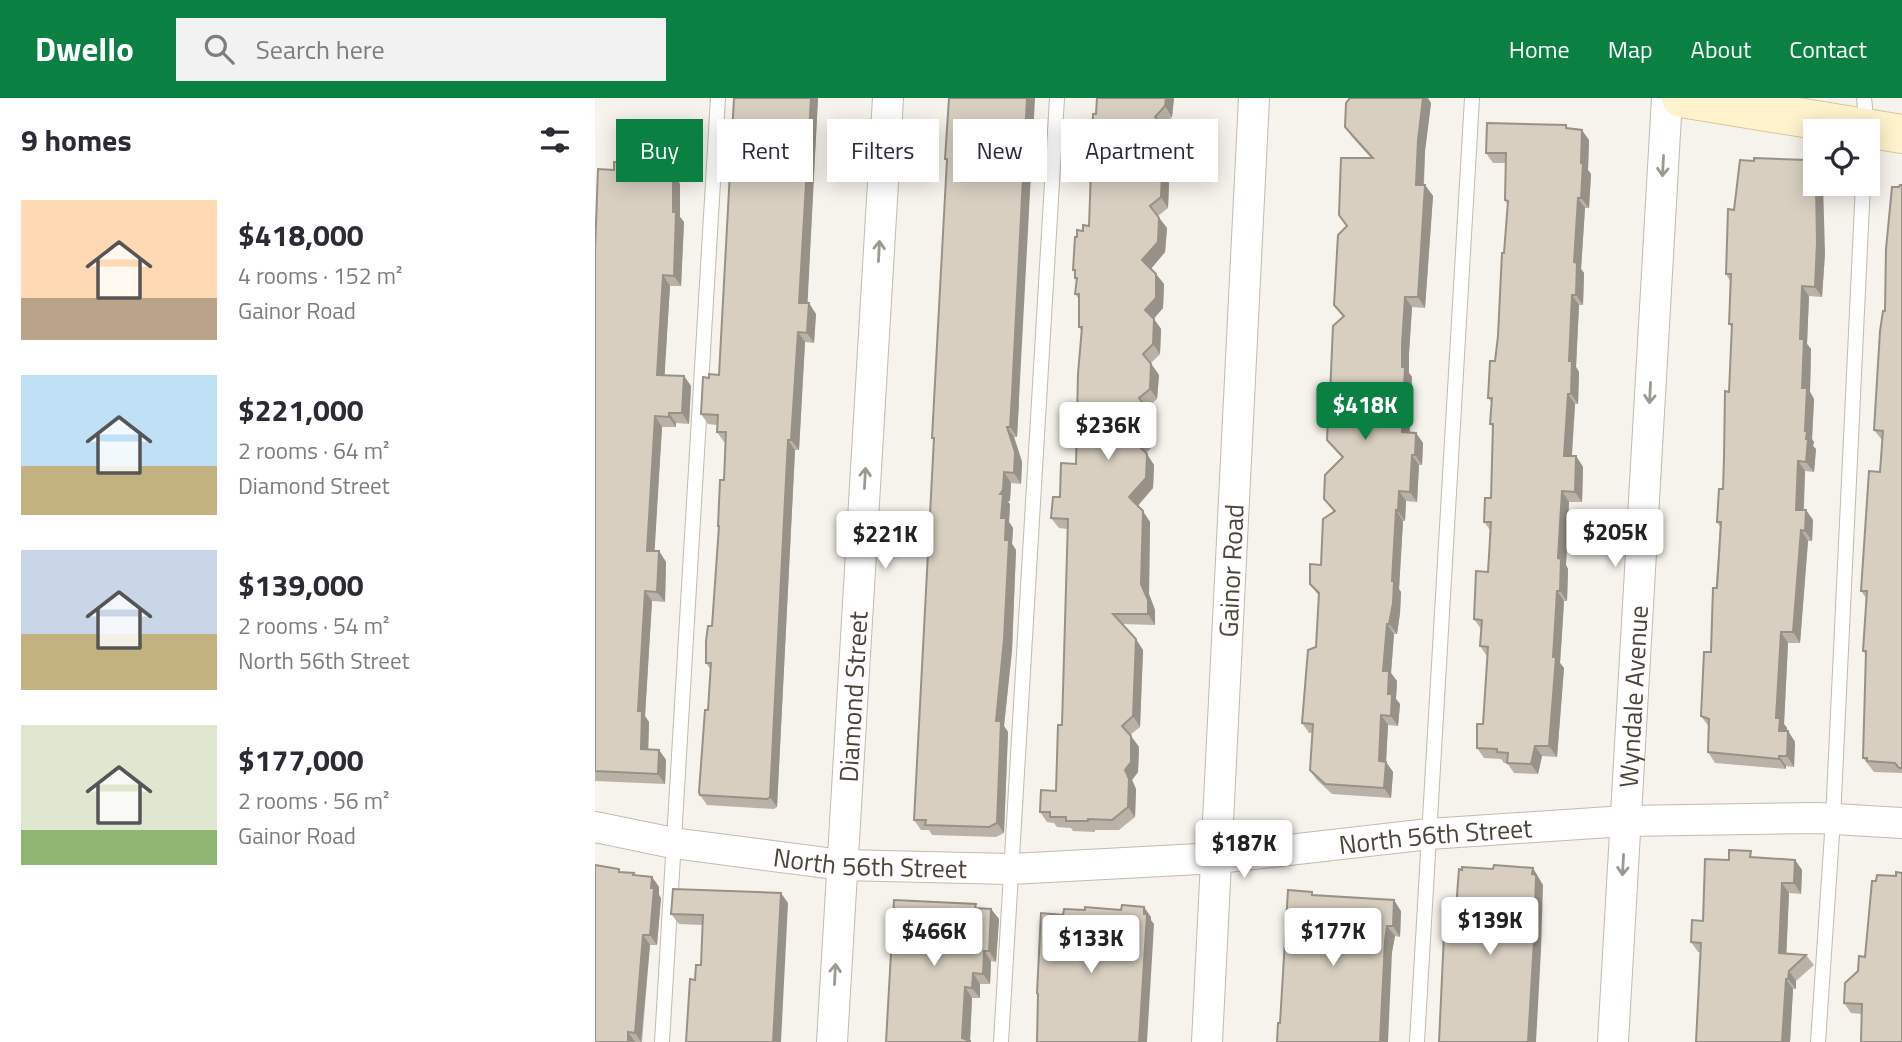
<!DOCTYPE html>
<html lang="en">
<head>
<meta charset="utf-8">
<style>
  :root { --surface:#fff; --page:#f2f2f3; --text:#2b2b33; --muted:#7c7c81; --accent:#0b8043 }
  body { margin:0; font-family:"Titillium Web",sans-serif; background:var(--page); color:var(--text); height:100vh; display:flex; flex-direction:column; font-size:26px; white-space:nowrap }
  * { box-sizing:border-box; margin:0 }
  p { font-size:23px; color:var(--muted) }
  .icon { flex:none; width:38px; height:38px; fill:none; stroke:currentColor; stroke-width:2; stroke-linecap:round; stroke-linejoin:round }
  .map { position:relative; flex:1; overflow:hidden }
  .side { display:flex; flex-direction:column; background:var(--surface); width:595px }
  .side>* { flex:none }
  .hud { position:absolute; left:21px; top:21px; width:665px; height:63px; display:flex; gap:14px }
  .tools { position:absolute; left:1208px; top:21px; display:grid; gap:14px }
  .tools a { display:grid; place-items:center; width:77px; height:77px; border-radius:0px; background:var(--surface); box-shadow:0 4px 18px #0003; font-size:35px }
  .price { position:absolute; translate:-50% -60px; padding:0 16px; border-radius:7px; background:#fff; color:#222; font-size:23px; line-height:46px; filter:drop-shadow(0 2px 4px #0008) }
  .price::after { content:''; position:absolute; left:50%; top:42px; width:21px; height:16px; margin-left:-10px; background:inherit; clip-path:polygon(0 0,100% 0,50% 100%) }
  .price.selected { background:var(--accent); color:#fff }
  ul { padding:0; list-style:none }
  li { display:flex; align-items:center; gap:21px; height:175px; padding:0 21px }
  li span { display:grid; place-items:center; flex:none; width:196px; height:140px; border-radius:0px; color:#555 }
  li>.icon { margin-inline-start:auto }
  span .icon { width:84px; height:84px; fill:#fffc; stroke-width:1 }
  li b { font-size:30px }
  h2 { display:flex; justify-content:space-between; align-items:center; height:84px; padding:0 21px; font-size:30px }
  .chip { padding:0 24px; border-radius:0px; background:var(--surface); box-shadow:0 4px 18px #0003; font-size:24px; line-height:63px }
  .chip.selected { background:var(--accent); color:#fff }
  header { display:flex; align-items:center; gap:42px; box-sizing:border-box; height:98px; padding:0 35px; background:var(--accent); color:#fff }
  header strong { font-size:33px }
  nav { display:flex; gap:38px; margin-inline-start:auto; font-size:24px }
  .search { width:490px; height:63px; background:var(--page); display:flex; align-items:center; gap:18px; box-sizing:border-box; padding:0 24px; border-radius:0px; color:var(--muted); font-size:26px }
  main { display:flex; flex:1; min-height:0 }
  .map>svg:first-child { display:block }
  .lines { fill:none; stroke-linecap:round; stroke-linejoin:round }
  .lane-casing { stroke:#c2bbae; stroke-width:16 }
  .street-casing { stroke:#c2bbae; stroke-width:32 }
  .secondary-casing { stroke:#d6c79b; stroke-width:40 }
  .lane { stroke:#fff; stroke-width:14 }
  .street { stroke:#fff; stroke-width:30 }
  .secondary { stroke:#fff3cd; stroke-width:38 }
  .wall { fill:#bab2a6 }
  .shaded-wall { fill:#979187 }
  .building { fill:#d8cfc1; stroke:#979187; stroke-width:2 }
  .oneway { stroke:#9c9892 }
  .labels { text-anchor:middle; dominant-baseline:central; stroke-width:6; stroke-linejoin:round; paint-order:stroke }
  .street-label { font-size:26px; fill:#4b4439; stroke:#fff }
</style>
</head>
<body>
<header>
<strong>Dwello</strong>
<div class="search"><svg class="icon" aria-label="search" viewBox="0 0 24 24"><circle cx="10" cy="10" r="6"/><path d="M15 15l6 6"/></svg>Search here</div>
<nav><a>Home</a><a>Map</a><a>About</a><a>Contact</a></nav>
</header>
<main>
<section class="side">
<h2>9 homes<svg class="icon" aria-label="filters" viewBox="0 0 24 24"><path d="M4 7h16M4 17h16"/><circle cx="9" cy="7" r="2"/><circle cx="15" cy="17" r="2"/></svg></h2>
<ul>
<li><span style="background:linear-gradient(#ffd9b3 70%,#b9a48a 0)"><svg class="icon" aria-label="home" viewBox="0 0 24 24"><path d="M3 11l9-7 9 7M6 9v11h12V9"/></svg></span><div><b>$418,000</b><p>4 rooms · 152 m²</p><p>Gainor Road</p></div></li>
<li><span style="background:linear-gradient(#bfe0f5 65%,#c2b280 0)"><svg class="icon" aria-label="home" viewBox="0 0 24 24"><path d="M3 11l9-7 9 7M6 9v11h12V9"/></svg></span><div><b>$221,000</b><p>2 rooms · 64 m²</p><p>Diamond Street</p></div></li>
<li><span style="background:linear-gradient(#c9d6e8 60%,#c2b280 0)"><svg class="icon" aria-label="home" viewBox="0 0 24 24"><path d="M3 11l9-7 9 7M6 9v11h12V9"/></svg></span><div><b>$139,000</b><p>2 rooms · 54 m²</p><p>North 56th Street</p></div></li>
<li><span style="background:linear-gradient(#dfe7d0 75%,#8fb573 0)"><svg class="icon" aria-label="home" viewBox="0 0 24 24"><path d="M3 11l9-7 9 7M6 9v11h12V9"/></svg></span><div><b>$177,000</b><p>2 rooms · 56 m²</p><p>Gainor Road</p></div></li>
</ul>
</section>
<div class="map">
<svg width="1307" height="944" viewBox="0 0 1307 944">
  <rect width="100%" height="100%" fill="#f6f3ec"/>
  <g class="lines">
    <g class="lane-casing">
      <g id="lane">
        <polyline points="1269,0 1272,28"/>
        <polyline points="67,944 123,0"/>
        <polyline points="406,944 462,0"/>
        <polyline points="822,944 877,0"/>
        <polyline points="1223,944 1238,721 1268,86"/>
      </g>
    </g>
    <g class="street-casing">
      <g id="street">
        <path id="s1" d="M0,729L78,745L247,767L415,771L623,760L834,736L1030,723L1223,720L1307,725"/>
        <path id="s2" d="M237,944L293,0"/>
        <path id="s3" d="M612,944L659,0"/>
        <path id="s4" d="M1018,944L1072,0"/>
      </g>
    </g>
    <g class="secondary-casing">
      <polyline id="secondary" points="1086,0 1307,36"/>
    </g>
    <use href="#lane" class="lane"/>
    <use href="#street" class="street"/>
    <use href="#secondary" class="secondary"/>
  </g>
  <g class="wall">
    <polygon points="139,0 223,0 212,205 221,216 220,230 219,245 210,244 204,352 200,352 182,709 179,711 112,707 105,697 116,572 111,565 117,528 124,431 123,428 129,382 130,344 129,344 122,334 122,327 113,326 106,316 114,280 124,277"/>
    <polygon points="354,0 424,306 422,339 419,339 427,364 426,386 416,385 415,402 413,404 415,406 414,424 418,430 417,446 421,452 417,552 409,628 413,634 409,735 401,739 337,737 334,732 326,732 319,722 339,343 337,340 352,63 350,61"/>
    <polygon points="579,0 577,19 569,28 576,39 576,64 565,72 574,85 573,110 563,118 572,130 570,154 556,171 561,176 569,186 568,210 559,221 566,231 565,256 556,265 564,277 562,301 552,310 561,323 560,346 551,355 559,367 558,390 543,408 555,424 554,496 560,512 560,527 527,526 548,552 545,629 535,637 544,649 543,674 537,682 541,691 540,719 524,732 500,732 500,734 478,733 476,730 462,729 459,725 452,724 445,714 461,693 467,627 473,431 464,430 456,420 481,366 487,234 484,229 484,201 480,196 481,183 480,180 480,175 478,172 482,139 494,128 501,16"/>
    <polygon points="836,5 830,53 829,87 830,87 838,98 830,210 817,209 814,256 814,275 817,279 815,334 821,335 828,345 827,367 824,367 822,404 811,403 810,423 808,423 804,491 806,494 805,515 802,536 799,536 796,575 802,583 801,601 805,606 803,628 793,627 791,664 798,674 796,700 737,696 722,682 715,672 717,635 714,635 707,625 721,549 724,498 715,486 726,467 739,414 729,401 747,360 732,342 742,308 735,297 748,219 739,207 752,128 776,60 757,39 750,29"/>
    <polygon points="971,27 973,30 994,42 993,72 996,76 994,110 990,110 986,171 989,175 988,207 984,207 981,269 984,274 983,306 980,306 977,358 981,358 988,369 987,404 974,404 971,467 973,471 972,503 969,503 967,537 965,565 969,570 962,659 947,658 943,676 919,675 912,665 909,665 906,661 889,660 882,650 888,626 892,558 885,548 886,531 879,521 893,474 895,432 889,424 896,400 898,329 895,326 897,305 893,300 900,263 903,238 913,107 910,102 911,65 898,65 891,55"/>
    <polygon points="81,78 85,86 85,119 89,124 86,188 75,188 69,277 89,278 96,288 94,326 81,325 81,329 67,329 59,453 64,453 71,464 70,504 57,503 50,618 54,624 53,651 64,652 71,662 70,686 0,683 0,153"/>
    <polygon points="1307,87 1307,675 1279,674 1268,660 1271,556 1268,553 1271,500 1266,493 1285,374 1287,342 1279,332 1290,213 1304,89"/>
    <polygon points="1230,155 1227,199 1214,198 1212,246 1216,251 1215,294 1219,301 1217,341 1219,344 1218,348 1221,351 1219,374 1210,373 1209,412 1211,412 1218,422 1217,443 1213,443 1205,545 1193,545 1189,626 1192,630 1192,633 1193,633 1200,644 1199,669 1191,668 1191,671 1120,665 1113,654 1114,629 1106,618 1116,554 1125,429 1122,424 1128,391 1134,294 1137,230 1134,226 1135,183 1131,176"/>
    <polygon points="1160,759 1200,762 1207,772 1206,796 1194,795 1191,855 1211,857 1219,867 1201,883 1201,891 1198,891 1195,944 1101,944 1105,854 1103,854 1096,844 1108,823 1134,762"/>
    <polygon points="26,774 41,777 57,779 64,789 64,797 66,800 62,847 55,847 47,944 0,944"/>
    <polygon points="1307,775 1267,916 1256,915 1249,905 1270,859 1281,783 1301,778"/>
    <polygon points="720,797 806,813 805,839 800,838 797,854 685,925"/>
    <polygon points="193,805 100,882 106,867 108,827 84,826 76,816"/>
    <polygon points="383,810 396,811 404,821 401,864 396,863 395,886 385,886 385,900 377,900 375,943 291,944"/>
  </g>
  <g class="shaded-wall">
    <polygon points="216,0 223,0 212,215 204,205"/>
    <polygon points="432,0 440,0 422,339 415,329"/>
    <polygon points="571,0 579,0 577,19 570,8"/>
    <polygon points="828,0 833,0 836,5 830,53 828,97 821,87 823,42"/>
    <polygon points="569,29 576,39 576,64 568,54"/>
    <polygon points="987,32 994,42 993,72 996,76 994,110 986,100"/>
    <polygon points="74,68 85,86 85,119 89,124 86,188 79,178 78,114 73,76"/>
    <polygon points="567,74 574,85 573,110 566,99"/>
    <polygon points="1221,86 1228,86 1230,155 1227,199 1220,189"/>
    <polygon points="830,87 838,98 830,210 823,199"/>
    <polygon points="983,100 990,110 986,171 989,175 988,207 981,197 979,164"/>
    <polygon points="564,120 572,130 570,154 554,173 547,162"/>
    <polygon points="561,176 569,186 568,210 557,222 550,212"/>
    <polygon points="68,177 75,188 69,287 62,277"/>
    <polygon points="1207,188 1214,198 1212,246 1216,251 1215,294 1219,301 1217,341 1219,344 1218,348 1221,351 1219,374 1211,364 1211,341 1210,333 1205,241"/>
    <polygon points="977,197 984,207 981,269 984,274 983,306 976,296 974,263"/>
    <polygon points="810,199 817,209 814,256 814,275 817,279 814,344 807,334 807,246"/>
    <polygon points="214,205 221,216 219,245 212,235"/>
    <polygon points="559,221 566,231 565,256 558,246"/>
    <polygon points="203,234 210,244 204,352 196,342"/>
    <polygon points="556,266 564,277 562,301 555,291"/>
    <polygon points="89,278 96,288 94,326 87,315"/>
    <polygon points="973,296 980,306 976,368 969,358"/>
    <polygon points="554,313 561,323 560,346 553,336"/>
    <polygon points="74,315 81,325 81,329 74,319"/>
    <polygon points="60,318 67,329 59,463 52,453"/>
    <polygon points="412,329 419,339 427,364 426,386 419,375"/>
    <polygon points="821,335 828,345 827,367 820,357"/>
    <polygon points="193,342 200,352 182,709 175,699"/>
    <polygon points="552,356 559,367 558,390 541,409 534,399"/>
    <polygon points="817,357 824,367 822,404 815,394"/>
    <polygon points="981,358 988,369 987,404 980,394"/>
    <polygon points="1203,363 1210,373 1208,422 1201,412"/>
    <polygon points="409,374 416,385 415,402 413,404 415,406 414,424 418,430 417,446 421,452 417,552 409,628 413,634 409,735 402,725 401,623 410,442 406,420 405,396"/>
    <polygon points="804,393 811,403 810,423 803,413"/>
    <polygon points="967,393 974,404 971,467 973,471 972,503 965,493 963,460"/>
    <polygon points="801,412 808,423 804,491 806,494 805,515 802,536 794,526"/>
    <polygon points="1211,412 1218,422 1217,443 1210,433"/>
    <polygon points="548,413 555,424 554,496 560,512 560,527 553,516 546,486"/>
    <polygon points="1206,432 1213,443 1205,545 1198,534"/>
    <polygon points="64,453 71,464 70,504 62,494"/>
    <polygon points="50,493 57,503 50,618 54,624 53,661 46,651 43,613"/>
    <polygon points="962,493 969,503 965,565 969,570 962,659 954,648 958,559"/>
    <polygon points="792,526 799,536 796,575 802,583 801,601 805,606 803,628 796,618 793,596 788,573"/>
    <polygon points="1186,534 1193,545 1189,626 1192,630 1191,643 1184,633 1181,620"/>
    <polygon points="541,541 548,552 545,629 538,618"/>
    <polygon points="786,617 793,627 791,664 798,674 796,700 789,690 784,663"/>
    <polygon points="1193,633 1200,644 1199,669 1192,658"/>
    <polygon points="536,638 544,649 543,674 537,682 541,691 540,719 533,709 530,672"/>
    <polygon points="940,648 947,658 943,676 936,666"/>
    <polygon points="64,652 71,662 70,686 63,676"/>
    <polygon points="1184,658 1191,668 1191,671 1184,661"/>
    <polygon points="1200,762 1207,772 1206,796 1199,785"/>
    <polygon points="938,770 948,787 946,852 941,944 933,944"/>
    <polygon points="57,779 64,789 64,797 66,800 62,847 55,837"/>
    <polygon points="1187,785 1194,795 1191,865 1184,855"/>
    <polygon points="186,795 193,805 186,944 178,944"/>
    <polygon points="799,802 806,813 805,839 798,828"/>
    <polygon points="549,809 556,819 556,822 559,826 552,944 544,944"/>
    <polygon points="396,811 404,821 401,864 394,853"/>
    <polygon points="792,828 800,838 797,854 793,944 785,944 790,843"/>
    <polygon points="48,837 55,847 46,944 40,935"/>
    <polygon points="389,853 396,863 395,886 388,876"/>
    <polygon points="1194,873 1201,883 1201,891 1193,881"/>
    <polygon points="378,875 385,886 385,900 377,890"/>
    <polygon points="1191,881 1198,891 1195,944 1187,944"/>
    <polygon points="370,889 377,900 375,943 376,944 370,944 367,940"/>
    <polygon points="33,934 40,944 33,944"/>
  </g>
  <g class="building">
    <polygon points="139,0 216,0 204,205 214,205 213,219 212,235 203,234 196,342 193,342 175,699 172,701 105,697 104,694 110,612 113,612 116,565 111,565 111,543 113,528 117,528 124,428 123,428 125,382 129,382 131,334 122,334 123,317 106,316 108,279 114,280 114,276 124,277"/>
    <polygon points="354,0 432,0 417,296 415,329 412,329 420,354 419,375 409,374 408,392 405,396 408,396 406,420 411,420 410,442 414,442 409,541 401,623 406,623 402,725 394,729 330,727 331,722 319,722 339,340 337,340 352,61 350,61"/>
    <polygon points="502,0 571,0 570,8 560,19 569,29 568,54 557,63 567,74 566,99 555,108 564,120 563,144 547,162 561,176 561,200 550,212 559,221 558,246 548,256 556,266 555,291 544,300 554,313 553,336 542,346 552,356 551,380 534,399 548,413 546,486 553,502 553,516 518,516 541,541 538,618 527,628 536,638 536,664 530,672 534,681 533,709 517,722 493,721 493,723 471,723 471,719 455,719 455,714 445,714 446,692 461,693 463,627 467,627 473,421 456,420 458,399 465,399 466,365 481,366 483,276 487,229 484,229 484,196 480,196 482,180 480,180 480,172 478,172 480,139 482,139 482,132 488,133 488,127 494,128 498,16 501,16"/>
    <polygon points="755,0 828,0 823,42 821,87 830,87 823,199 810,199 807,246 807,269 810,269 807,334 821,335 820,357 817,357 815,394 804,393 803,413 801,412 797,483 799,483 798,505 794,526 792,526 788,573 794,573 793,596 797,596 796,618 786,617 784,663 791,664 789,690 730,686 715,672 718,626 707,625 713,552 721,549 724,495 715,486 715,466 726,467 728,421 740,413 729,401 730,377 748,359 732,342 733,318 744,307 735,297 738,228 749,218 739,207 743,137 752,128 744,117 746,60 778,60 750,29 751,5"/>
    <polygon points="892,25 971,27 971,30 987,32 986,65 988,66 986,100 983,100 979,164 982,165 981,197 977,197 974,263 977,263 976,296 973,296 969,358 981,358 980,394 967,393 963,460 966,461 965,493 962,493 960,527 958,559 961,559 954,648 940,648 936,666 912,665 913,655 902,654 902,651 882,650 882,626 888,626 893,549 885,548 887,522 879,521 881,473 893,474 896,424 889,424 890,400 896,400 898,326 895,326 897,300 893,300 895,263 900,263 903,238 907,155 909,155 913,103 910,102 911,55 891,55"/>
    <polygon points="1159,60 1213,62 1217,64 1216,72 1220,73 1220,86 1221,86 1222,145 1220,189 1207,188 1205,241 1209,241 1207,290 1212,290 1210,333 1212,333 1211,341 1213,341 1211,364 1203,363 1201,412 1211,412 1210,433 1206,432 1198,534 1186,534 1181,620 1185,620 1184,633 1193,633 1192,658 1184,658 1184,661 1113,654 1114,621 1106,618 1109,554 1116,554 1118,490 1122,490 1126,424 1122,424 1123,407 1124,391 1128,391 1129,360 1130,293 1134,294 1137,226 1134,226 1136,176 1131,176 1133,111 1139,112 1145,62 1159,63"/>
    <polygon points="19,64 74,68 73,76 78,76 78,114 81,114 79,178 68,177 62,277 89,278 87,315 74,315 74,319 60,318 52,453 64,453 62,494 50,493 43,613 47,613 46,651 64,652 63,676 0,673 0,153 3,71 19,72"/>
    <polygon points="1305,87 1307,87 1307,670 1304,670 1300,665 1272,663 1272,660 1268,660 1271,553 1268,553 1272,493 1266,493 1274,373 1285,374 1288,333 1279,332 1285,233 1288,213 1290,213 1291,151 1297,89 1304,89"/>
    <polygon points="1134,752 1156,753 1155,759 1200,762 1199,785 1187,785 1184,855 1211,857 1194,873 1193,881 1191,881 1187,944 1101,944 1106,845 1096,844 1097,822 1108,823 1110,761 1134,762"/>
    <polygon points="0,767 24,771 24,774 39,775 38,777 57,779 56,790 59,790 55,837 48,837 40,935 33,934 33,944 0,944"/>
    <polygon points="899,767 938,770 937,776 941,777 939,842 933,944 844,944 849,836 859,837 864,771 867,772 867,769 898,771"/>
    <polygon points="1301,774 1307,775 1307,944 1266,944 1267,906 1249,905 1250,885 1263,873 1264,858 1270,859 1277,783 1281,783 1282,777 1301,778"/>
    <polygon points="78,791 186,795 178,944 91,944 95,881 100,882 101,867 106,867 108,817 76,816"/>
    <polygon points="693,792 717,794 717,797 799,802 798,828 792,828 790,843 785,944 682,944 683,925 685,925"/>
    <polygon points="299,802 381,806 380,810 396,811 394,853 389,853 388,876 378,875 377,890 370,889 367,940 375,943 375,944 291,944"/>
    <polygon points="527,807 549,809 549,816 552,816 544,944 442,944 443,896 442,895 446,815 468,817 469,811 490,812 490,809 526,812"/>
  </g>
  <defs><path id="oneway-shaft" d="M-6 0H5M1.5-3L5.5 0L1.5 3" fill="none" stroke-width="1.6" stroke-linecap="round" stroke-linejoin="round" transform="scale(1.75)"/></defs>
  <g class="oneway">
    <use href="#oneway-shaft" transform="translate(1068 68) rotate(93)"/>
    <use href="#oneway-shaft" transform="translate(284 153) rotate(-87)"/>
    <use href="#oneway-shaft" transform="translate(1055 295) rotate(93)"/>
    <use href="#oneway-shaft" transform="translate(270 380) rotate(-87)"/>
    <use href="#oneway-shaft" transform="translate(1028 767) rotate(93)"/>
    <use href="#oneway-shaft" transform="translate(240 876) rotate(-87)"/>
  </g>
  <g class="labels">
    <g class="street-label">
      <text stroke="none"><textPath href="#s3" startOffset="472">Gainor Road</textPath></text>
      <text stroke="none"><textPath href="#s2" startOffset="346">Diamond Street</textPath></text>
      <text stroke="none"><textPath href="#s4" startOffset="346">Wyndale Avenue</textPath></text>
      <text stroke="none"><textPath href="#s1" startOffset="845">North 56th Street</textPath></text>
      <text stroke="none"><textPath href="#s1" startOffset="278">North 56th Street</textPath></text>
    </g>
  </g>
</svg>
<div class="tools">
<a><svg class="icon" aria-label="locate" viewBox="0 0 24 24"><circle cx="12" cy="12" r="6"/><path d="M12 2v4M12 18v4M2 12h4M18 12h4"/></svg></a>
</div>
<b class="price selected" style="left:770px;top:344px">$418K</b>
<b class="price" style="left:513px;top:364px">$236K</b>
<b class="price" style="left:1020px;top:471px">$205K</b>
<b class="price" style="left:290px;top:473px">$221K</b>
<b class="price" style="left:649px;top:782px">$187K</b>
<b class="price" style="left:895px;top:859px">$139K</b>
<b class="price" style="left:339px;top:870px">$466K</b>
<b class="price" style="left:738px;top:870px">$177K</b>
<b class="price" style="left:496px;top:877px">$133K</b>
<div class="hud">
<a class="chip selected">Buy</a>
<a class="chip">Rent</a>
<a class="chip">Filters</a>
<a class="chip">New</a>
<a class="chip">Apartment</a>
</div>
</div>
</main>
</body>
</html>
